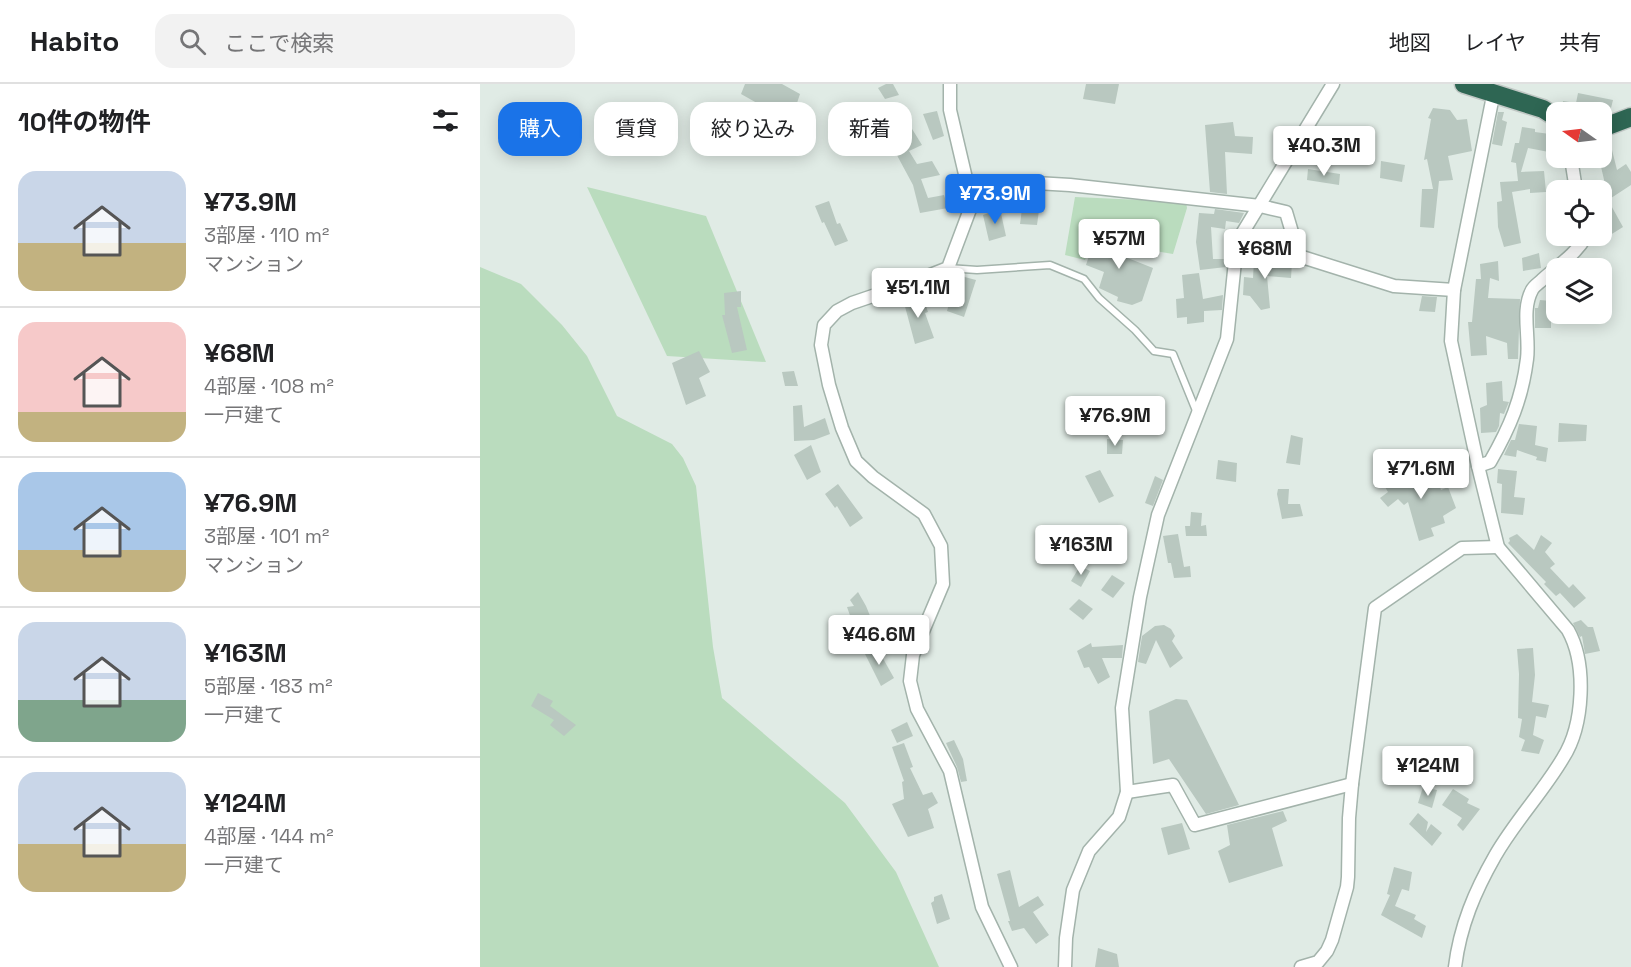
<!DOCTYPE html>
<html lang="ja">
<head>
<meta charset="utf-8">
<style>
  :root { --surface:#fff; --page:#f2f2f2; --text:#202124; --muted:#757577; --line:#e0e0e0; --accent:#1a73e8 }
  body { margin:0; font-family:"Space Grotesk","Noto Sans JP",sans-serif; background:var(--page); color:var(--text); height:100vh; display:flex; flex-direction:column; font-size:22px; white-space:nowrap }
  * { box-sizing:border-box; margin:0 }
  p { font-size:20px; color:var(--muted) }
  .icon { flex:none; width:33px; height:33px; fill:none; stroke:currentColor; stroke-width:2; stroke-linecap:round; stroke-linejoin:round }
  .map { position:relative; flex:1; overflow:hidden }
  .details { display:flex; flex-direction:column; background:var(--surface); width:480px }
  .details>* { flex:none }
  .banner { position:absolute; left:18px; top:18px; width:570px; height:54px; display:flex; gap:12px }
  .needle { width:39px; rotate:284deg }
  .controls { position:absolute; left:1066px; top:18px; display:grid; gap:12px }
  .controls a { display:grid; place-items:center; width:66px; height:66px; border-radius:12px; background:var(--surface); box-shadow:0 3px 15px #0003; font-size:30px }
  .price { position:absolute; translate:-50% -51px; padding:0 14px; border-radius:6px; background:#fff; color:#222; font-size:20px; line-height:39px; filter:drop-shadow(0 2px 3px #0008) }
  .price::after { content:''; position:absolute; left:50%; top:36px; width:18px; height:14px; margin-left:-9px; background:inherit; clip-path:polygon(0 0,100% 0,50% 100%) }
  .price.current { background:var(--accent); color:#fff }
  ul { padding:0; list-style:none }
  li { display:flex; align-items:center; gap:18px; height:150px; padding:0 18px }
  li+li { border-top:2px solid var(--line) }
  li span { display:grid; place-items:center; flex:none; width:168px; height:120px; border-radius:18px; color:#555 }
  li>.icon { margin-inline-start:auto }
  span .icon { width:72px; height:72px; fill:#fffc; stroke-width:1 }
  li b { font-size:26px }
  h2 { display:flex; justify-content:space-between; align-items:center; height:72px; padding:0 18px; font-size:26px }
  .tag { padding:0 21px; border-radius:18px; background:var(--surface); box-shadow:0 3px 15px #0003; font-size:21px; line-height:54px }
  .tag.current { background:var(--accent); color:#fff }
  header { display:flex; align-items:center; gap:36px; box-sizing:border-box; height:84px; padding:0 30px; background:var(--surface); border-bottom:2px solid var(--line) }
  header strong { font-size:28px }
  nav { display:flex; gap:33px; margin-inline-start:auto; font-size:21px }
  .search { width:420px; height:54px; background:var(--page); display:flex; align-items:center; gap:15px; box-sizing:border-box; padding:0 21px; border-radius:18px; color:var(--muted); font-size:22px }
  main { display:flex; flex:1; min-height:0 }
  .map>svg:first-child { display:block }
  .green { fill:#badcbe }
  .building { fill:#b9c8c0 }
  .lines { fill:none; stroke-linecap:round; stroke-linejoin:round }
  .lane-casing { stroke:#a3b3ab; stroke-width:9 }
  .street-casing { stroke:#a3b3ab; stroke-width:15 }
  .highway-casing { stroke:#c1c8c5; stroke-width:21 }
  .lane { stroke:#fff; stroke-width:6 }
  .street { stroke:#fff; stroke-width:12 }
  .highway { stroke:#2e6653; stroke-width:18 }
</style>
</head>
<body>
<header>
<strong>Habito</strong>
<div class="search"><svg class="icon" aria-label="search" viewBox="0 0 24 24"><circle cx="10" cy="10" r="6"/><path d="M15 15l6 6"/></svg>ここで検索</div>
<nav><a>地図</a><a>レイヤ</a><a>共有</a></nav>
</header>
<main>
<section class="details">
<h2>10件の物件<svg class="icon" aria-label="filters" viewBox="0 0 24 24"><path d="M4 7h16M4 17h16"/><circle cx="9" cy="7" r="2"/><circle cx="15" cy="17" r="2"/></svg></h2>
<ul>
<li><span style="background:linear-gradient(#c9d6e8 60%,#c2b280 0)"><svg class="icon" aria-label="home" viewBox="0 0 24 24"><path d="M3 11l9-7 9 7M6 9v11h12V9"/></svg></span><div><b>¥73.9M</b><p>3部屋 · 110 m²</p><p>マンション</p></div></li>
<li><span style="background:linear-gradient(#f6c9c9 75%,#c2b280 0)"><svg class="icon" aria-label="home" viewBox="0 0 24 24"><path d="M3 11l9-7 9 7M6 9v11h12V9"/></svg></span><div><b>¥68M</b><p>4部屋 · 108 m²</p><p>一戸建て</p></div></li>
<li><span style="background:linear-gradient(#a9c7e8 65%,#c2b280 0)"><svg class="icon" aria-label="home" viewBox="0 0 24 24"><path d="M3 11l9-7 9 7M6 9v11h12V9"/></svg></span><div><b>¥76.9M</b><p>3部屋 · 101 m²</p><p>マンション</p></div></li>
<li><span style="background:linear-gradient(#c9d6e8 65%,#7fa58c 0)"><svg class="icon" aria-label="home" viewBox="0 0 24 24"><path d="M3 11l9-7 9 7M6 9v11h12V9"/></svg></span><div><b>¥163M</b><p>5部屋 · 183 m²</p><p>一戸建て</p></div></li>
<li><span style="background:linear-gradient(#c9d6e8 60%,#c2b280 0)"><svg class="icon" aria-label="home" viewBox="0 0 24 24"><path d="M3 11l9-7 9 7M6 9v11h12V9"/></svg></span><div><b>¥124M</b><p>4部屋 · 144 m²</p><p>一戸建て</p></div></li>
</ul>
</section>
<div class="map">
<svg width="1151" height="883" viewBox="0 0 1151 883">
  <rect width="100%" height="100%" fill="#e0ebe5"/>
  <g class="green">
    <polygon points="107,103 226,132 286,278 187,272"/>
    <polygon points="595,113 706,118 707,124 693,170 675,167 674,162 616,146 605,176 585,171"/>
    <polygon points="0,183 41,200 82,241 107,272 137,332 192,360 203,374 216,402 233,563 242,614 365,719 416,788 459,883 0,883"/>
  </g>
  <g class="building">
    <polygon points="265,0 302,0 320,10 316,22 319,25 312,39 261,10"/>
    <polygon points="406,0 413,0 419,11 405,15 398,4"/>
    <polygon points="606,0 639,0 635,20 603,15"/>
    <polygon points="1098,9 1133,16 1130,28 1111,24 1109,28 1087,28 1082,24 1083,17 1096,19"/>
    <polygon points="953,24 970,26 977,36 987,35 992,67 968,72 973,96 959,97 954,144 940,143 942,105 953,105 947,75 944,76 951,35 948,34"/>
    <polygon points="457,27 464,52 453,56 443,30"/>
    <polygon points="1018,28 1024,28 1022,36 1027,38 1022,62 1012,60"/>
    <polygon points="753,38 755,52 773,53 772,70 745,68 747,110 730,108 725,41"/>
    <polygon points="429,40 442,61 429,67 437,80 452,77 460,91 441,95 448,114 464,111 468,124 440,129 433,101 412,62 425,55 420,47"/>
    <polygon points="1042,43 1055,45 1055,48 1077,51 1077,55 1074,69 1048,64 1041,88 1064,87 1066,108 1050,109 1050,105 1032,108 1041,159 1024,163 1018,143 1017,118 1022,117 1020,98 1038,97 1036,79 1031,78 1035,59 1039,59"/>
    <polygon points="1130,58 1137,86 1146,80 1151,88 1151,101 1128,116 1143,143 1127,153 1122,145 1122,101 1125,100 1119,74 1122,74 1122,60"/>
    <polygon points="901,77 925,81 922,98 900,94"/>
    <polygon points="828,85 860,90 859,101 827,96"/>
    <polygon points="544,110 561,112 557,141 540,140"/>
    <polygon points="349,117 357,140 360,139 368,157 355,162 344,138 342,139 335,122"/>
    <polygon points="520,125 526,152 509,157 503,131"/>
    <polygon points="735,125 764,129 759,139 746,137 745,145 731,143 733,175 747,175 746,183 720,186 716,158 719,129 734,130"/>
    <polygon points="617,148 644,156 640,171 673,184 662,217 652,221 637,217 638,213 619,204 624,188 606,181"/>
    <polygon points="1059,169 1061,184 1043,187 1042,174"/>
    <polygon points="774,176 812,178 811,194 787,192 790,224 781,226 770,212 763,211 764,193 773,194"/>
    <polygon points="1018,177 1019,197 1010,194 1008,214 1040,215 1038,275 1028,275 1027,259 1006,252 1007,271 991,272 988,238 992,238 996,195 1001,195 1000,180"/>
    <polygon points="719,189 723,215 743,211 742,226 724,227 724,238 707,240 707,233 697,234 696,215 704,214 702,191"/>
    <polygon points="477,191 496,196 484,233 467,227"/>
    <polygon points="261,207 261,223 257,223 267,266 252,269 242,231 245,231 244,209"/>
    <polygon points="442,210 448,228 445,229 454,254 435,260 423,215"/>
    <polygon points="942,212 957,213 955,228 939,227"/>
    <polygon points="1060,216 1071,217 1071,244 1055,244 1055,224 1058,224"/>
    <polygon points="219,267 230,288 219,294 226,312 206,321 192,279"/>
    <polygon points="314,287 318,302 305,302 302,288"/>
    <polygon points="1022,297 1023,317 1029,318 1026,325 1024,330 1020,329 1019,342 1016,348 1001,349 1000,324 1007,321 1006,299"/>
    <polygon points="322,321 324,343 345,334 350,350 334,356 314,357 313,322"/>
    <polygon points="1079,339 1107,341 1106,357 1078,358"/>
    <polygon points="1039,340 1057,342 1055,361 1068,364 1066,378 1056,376 1057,373 1037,366 1036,373 1024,371 1031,356 1035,356"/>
    <polygon points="811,351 823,354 820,381 806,379"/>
    <polygon points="627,355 643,356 642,370 627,370"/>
    <polygon points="331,361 341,388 327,396 314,371"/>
    <polygon points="738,376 757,379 756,398 736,395"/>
    <polygon points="921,377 934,393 954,385 961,406 968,403 976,424 963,432 965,439 951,444 954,452 939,457 928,418 924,421 918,415 908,423 900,414 908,408 905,403 925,393 916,381"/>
    <polygon points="1018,385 1037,387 1034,413 1045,414 1043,431 1021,429 1022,400 1017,399"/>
    <polygon points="620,386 634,412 619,419 605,392"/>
    <polygon points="675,392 683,396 673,422 665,419"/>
    <polygon points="358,400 383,434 370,443 357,422 355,424 345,410"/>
    <polygon points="798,405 809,405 808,420 820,420 823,432 802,435 797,410"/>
    <polygon points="711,428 722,429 721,442 726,441 727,452 706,452 705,442 710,442"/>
    <polygon points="698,450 704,483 710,482 711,493 694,494 691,479 688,479 683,452"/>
    <polygon points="1037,450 1054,466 1061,451 1072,459 1065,468 1075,480 1070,484 1089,504 1093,500 1106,514 1094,524 1080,509 1076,512 1064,500 1066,498 1028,459 1030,457 1029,454"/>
    <polygon points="600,482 610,487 601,503 591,497"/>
    <polygon points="632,491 645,499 633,514 621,506"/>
    <polygon points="378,508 386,522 395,544 377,551 367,523 374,522 370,516"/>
    <polygon points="599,515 613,525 603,536 589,525"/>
    <polygon points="1101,536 1108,543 1113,543 1120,567 1105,570 1102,552 1100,553 1093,539"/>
    <polygon points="684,541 691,545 695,552 692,557 703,574 690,584 676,556 666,580 658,578 662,552 675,542"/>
    <polygon points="611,559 612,563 643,561 642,574 622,574 630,593 618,600 609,583 604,584 597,567"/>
    <polygon points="396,562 414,594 401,602 384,568"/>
    <polygon points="1053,564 1055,591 1052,618 1069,621 1066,634 1056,632 1053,651 1064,656 1059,670 1041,667 1045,656 1039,653 1042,635 1038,634 1039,590 1037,565"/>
    <polygon points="58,609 73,617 70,622 96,641 84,652 70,641 74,636 51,622"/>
    <polygon points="696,615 707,616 759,721 726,730 689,675 673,680 669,627"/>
    <polygon points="427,638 433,652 417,659 411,646"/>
    <polygon points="474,656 483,675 487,697 481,698 477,683 466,659"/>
    <polygon points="424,659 433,683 430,684 443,711 452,708 458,719 448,725 454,744 428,753 412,720 424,715 422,698 424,697 412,663"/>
    <polygon points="943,703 957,706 952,724 938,719"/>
    <polygon points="973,705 989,715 987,719 1000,725 983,747 977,741 982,734 962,721"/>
    <polygon points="803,727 807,737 792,744 803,782 749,799 738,767 750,761 747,741"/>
    <polygon points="938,729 948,738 946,748 951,740 962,749 952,762 929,740"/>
    <polygon points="702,739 710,765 688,771 681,744"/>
    <polygon points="914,783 932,788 929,807 922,805 915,822 936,831 934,835 946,842 942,854 901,831 910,811 907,810"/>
    <polygon points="530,786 539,823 558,812 564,821 553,828 569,851 556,860 544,844 532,847 528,837 530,837 517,790"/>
    <polygon points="462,810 470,835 457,840 451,819 454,817 454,813"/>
    <polygon points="618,864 637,870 639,883 615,883"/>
  </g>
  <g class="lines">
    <g class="lane-casing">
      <polyline id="lane" points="468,184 497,186 570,181 604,195 619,214 655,246 674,267 693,270 717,329"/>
    </g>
    <g class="street-casing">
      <g id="street">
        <polyline points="470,0 470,26 492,120 468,184 422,202 372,219 357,227 344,241 341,261 349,301 362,344 376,377 393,393 444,430 461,462 463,500 433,571 430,597 437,625 470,687 502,823 531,883"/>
        <polyline points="1091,74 1096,106"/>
        <polyline points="492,120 539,98 590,101 780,122 806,128 819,172 914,202 974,206"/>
        <path d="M998,382L1010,378C1030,343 1042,315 1047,275C1050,253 1041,226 1052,206C1054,202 1059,199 1062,196C1076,183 1095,171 1105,154L1104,152"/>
        <polyline points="647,708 693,701 715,741 872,700"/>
        <polyline points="585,883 586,854 593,806 609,767 639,733 647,708 642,624 660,513 678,431 747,255 757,158 853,0"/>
        <polyline points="821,883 838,878 847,867 852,856 867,803 868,793 869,734 872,700 895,524 982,464 1018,463"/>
        <path d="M975,883C980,842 995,807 1015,772C1035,737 1063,708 1083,674C1104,641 1107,580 1088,546L1018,463L998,382L971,257L974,206L1012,17L1016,11"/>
      </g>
    </g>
    <g class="highway-casing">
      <g id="highway">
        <polyline points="984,0 1063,25 1077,34"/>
        <polyline points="1122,44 1151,33"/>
      </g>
    </g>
    <use href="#lane" class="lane"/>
    <use href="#street" class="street"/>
    <use href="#highway" class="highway"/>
  </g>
</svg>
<div class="controls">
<a><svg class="needle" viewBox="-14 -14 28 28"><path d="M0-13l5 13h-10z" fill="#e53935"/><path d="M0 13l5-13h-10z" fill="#757577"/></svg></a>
<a><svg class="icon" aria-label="locate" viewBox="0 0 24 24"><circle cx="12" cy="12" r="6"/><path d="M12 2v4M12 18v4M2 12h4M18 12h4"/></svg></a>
<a><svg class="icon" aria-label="layers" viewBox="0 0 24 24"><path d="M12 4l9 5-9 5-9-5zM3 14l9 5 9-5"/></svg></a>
</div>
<b class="price" style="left:844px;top:93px">¥40.3M</b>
<b class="price current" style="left:515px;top:141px">¥73.9M</b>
<b class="price" style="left:639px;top:186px">¥57M</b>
<b class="price" style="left:785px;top:196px">¥68M</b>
<b class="price" style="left:438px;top:235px">¥51.1M</b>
<b class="price" style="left:635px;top:363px">¥76.9M</b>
<b class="price" style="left:941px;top:416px">¥71.6M</b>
<b class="price" style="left:601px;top:492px">¥163M</b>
<b class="price" style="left:399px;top:582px">¥46.6M</b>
<b class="price" style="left:948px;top:713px">¥124M</b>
<div class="banner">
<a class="tag current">購入</a>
<a class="tag">賃貸</a>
<a class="tag">絞り込み</a>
<a class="tag">新着</a>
</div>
</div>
</main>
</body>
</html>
